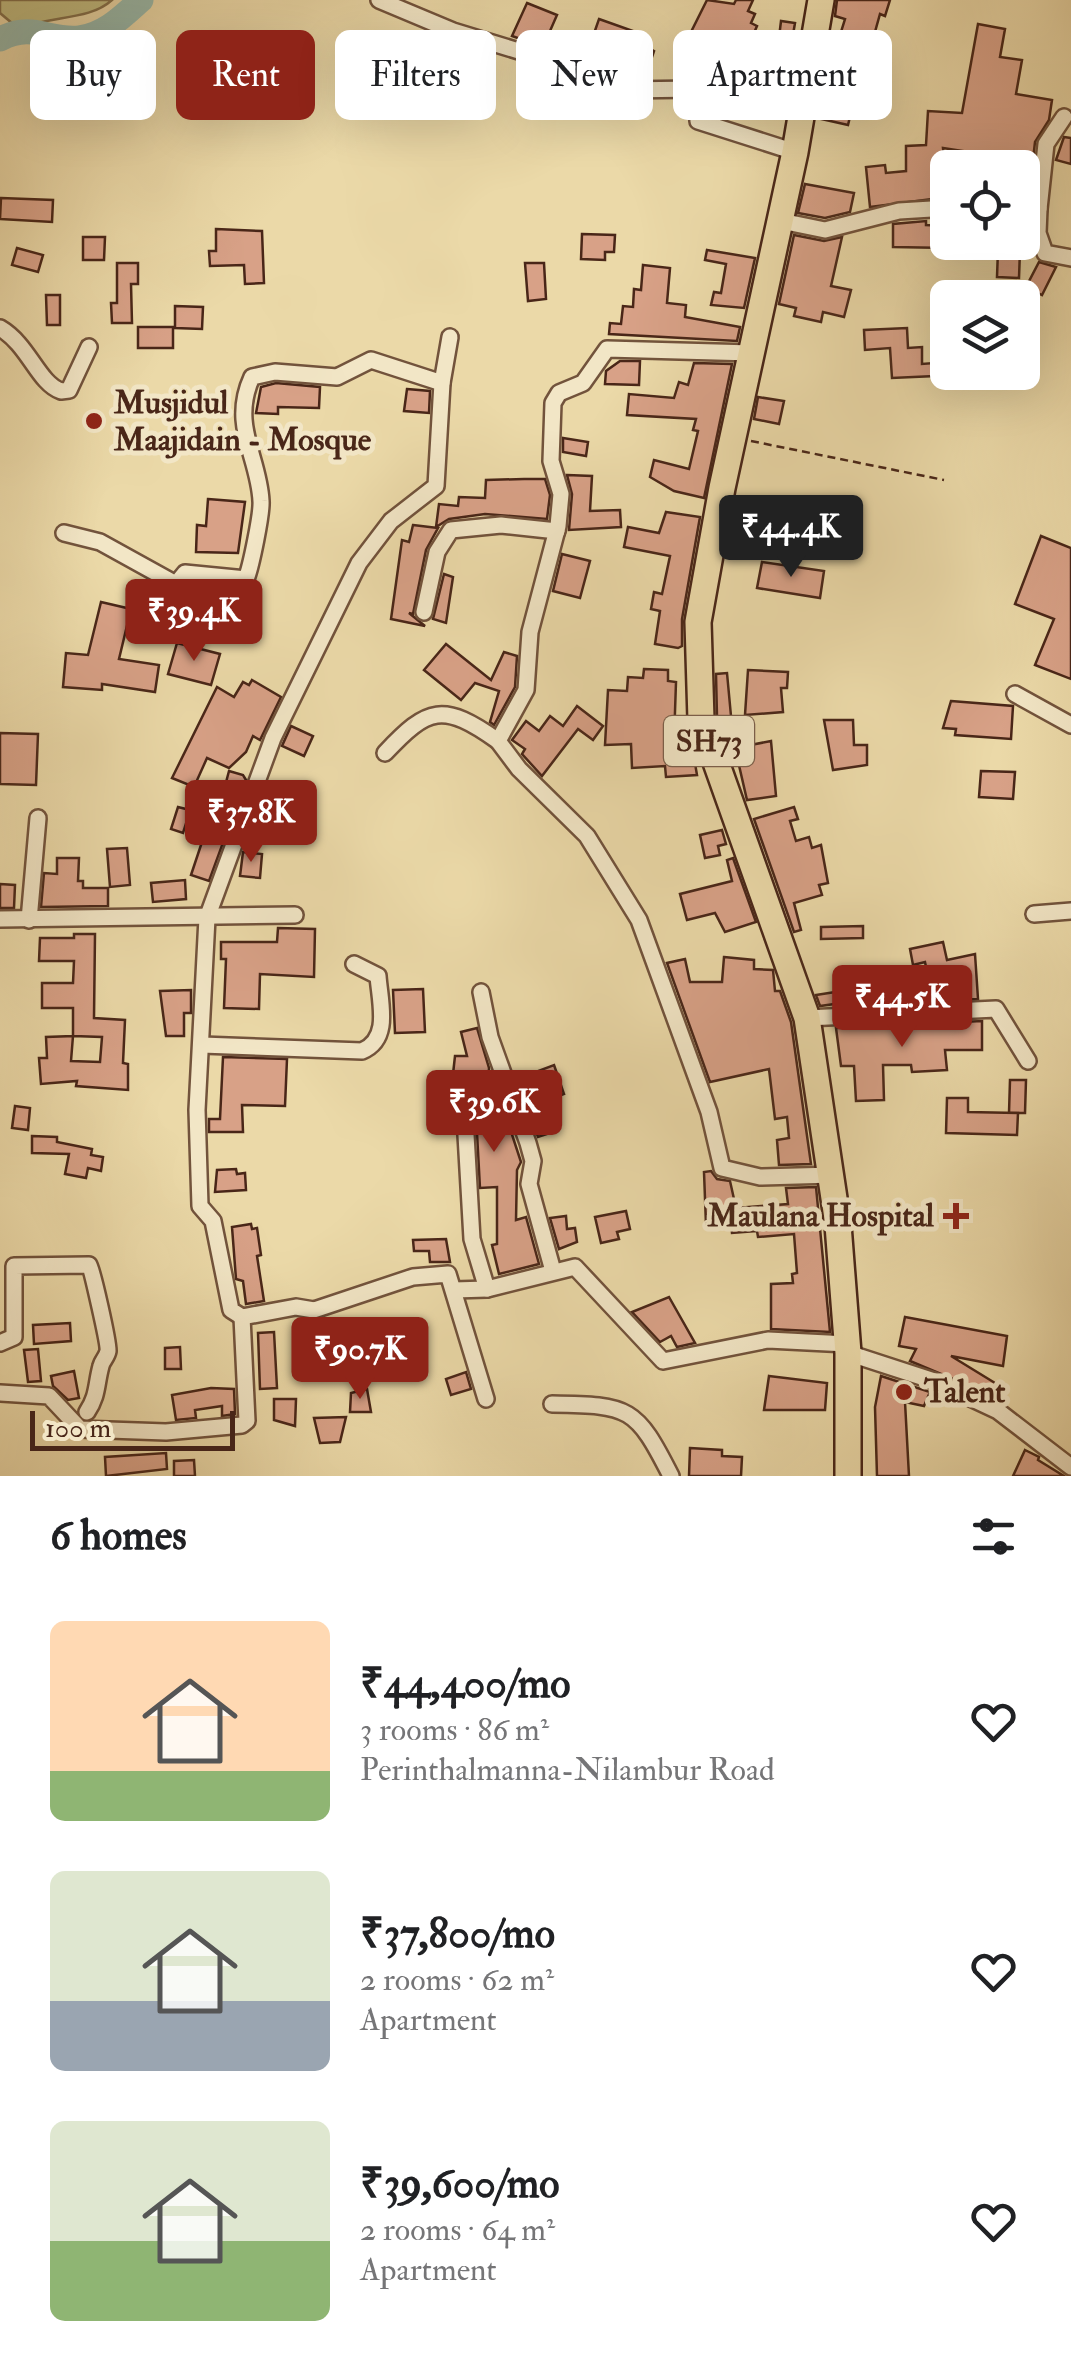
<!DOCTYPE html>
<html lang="en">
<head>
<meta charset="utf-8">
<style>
  :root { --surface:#fff; --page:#f2f2f2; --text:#202124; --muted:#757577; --accent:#8f2418 }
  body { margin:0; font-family:"IM FELL Double Pica",serif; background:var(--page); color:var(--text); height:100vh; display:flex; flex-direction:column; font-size:38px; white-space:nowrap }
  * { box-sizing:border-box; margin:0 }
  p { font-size:32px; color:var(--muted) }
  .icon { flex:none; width:55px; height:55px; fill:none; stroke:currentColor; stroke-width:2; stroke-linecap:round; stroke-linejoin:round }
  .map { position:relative; height:1476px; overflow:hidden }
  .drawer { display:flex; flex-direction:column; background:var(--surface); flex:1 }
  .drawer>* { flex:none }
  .top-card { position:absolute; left:30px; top:30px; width:1012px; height:90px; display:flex; gap:20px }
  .tools { position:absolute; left:930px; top:150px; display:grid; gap:20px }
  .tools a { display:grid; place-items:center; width:110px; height:110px; border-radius:15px; background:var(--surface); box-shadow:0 10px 40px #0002; font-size:50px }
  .scale { position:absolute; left:30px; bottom:25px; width:205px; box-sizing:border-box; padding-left:10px; border:5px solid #492618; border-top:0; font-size:28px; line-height:35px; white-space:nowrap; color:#492618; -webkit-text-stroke:8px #f2e6c6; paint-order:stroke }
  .price { position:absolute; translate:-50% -85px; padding:0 22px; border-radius:10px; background:var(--accent); color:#fff; font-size:32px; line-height:65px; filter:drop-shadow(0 2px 5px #0008) }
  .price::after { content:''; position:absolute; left:50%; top:60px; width:30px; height:22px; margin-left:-15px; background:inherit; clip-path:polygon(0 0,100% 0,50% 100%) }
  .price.active { background:#222; color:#fff }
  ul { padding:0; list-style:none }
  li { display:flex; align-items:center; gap:30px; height:250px; padding:0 50px }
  li span { display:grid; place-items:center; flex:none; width:280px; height:200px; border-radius:15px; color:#555 }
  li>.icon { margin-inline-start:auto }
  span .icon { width:120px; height:120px; fill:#fffc; stroke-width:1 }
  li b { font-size:42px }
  h2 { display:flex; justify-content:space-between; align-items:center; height:120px; padding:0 50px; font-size:42px }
  .chip { padding:0 35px; border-radius:15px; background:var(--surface); box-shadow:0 10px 40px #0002; font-size:35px; line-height:90px }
  .chip.active { background:var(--accent); color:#fff }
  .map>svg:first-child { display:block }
  .green { fill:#c0bc82; stroke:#84714d; stroke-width:2.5 }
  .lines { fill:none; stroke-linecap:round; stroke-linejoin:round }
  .river { stroke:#98baac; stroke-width:25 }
  .building { fill:#d8a187; stroke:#492618; stroke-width:2.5; fill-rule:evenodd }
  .minor-casing { stroke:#72533c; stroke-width:20 }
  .primary-casing { stroke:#492618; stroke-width:30 }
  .path { stroke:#492618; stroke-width:2.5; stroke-dasharray:8 5; stroke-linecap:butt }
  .minor { stroke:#f2e6c6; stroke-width:15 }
  .primary { stroke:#ebd9a8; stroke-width:25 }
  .poi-dot { fill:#8f2418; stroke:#f2e6c6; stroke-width:4 }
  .labels { text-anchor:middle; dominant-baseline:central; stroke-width:10; stroke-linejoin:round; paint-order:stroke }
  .shield { fill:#f2e6c6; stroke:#7c604c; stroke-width:2.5 }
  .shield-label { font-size:30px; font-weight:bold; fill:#492618 }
  .poi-label { font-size:32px; font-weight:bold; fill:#492618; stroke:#f2e6c6; text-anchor:start }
</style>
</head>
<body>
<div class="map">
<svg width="1071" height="1476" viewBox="0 0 1071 1476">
  <rect width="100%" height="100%" fill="#ebd9a8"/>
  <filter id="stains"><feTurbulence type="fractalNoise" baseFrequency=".002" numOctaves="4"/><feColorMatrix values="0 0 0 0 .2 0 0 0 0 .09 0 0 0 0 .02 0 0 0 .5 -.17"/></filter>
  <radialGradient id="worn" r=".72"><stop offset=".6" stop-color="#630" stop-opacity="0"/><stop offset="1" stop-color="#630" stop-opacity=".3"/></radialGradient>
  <path class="green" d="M0,0H112C89,21 51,15 19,29L0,13Z"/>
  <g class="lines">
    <path class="river" d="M0,39C34,22 47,41 79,38C105,35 123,16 141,0"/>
  </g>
  <g class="building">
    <polygon points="707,0 734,4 736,0 753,0 748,11 755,14 751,23 757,26 750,42 778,46 781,21 795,23 787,70 757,65 753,89 676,77 678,64 697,67 701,42 689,36"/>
    <polygon points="837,0 890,0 885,16 880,14 868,57 858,54 854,70 827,63 830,46 836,48 845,19 835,16"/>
    <polygon points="527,3 557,15 543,47 512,36"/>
    <polygon points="599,19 633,31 631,38 654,51 645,78 606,71 612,52 590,45"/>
    <polygon points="978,24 1005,29 1000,57 1022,60 1016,94 1052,100 1049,120 1035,142 1029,196 1022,196 1022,168 980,168 982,154 943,148 948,197 870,207 866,167 885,165 886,173 906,171 906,146 926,145 928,111 962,113"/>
    <polygon points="823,87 841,91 839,100 853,104 848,125 817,118"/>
    <polygon points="1064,137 1071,138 1071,164 1056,160"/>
    <polygon points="805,184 854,193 850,212 825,218 798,213"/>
    <polygon points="1,198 53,200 52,222 0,219"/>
    <polygon points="926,221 926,225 948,226 948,248 893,247 893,224"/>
    <polygon points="216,229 262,231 264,283 245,284 244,265 210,266 209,251 216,251"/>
    <polygon points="582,234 615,235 614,252 605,252 605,260 581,259"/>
    <polygon points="794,235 824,241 842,237 831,286 851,290 844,317 823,312 821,322 794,316 796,308 779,304"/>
    <polygon points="83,237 105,237 104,260 83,260"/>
    <polygon points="17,248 43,255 38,272 12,265"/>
    <polygon points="707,250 755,258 744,308 711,305 714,292 721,293 726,264 705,260"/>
    <polygon points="998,250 1020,250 1019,278 997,277"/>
    <polygon points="1039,262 1056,267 1042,295 1026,287"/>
    <polygon points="117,263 138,263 138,284 131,284 132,323 112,323 111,303 117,303"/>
    <polygon points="525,263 544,263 546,299 528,301"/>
    <polygon points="643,265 670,268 667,303 686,305 685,317 740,327 737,341 609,334 610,323 621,324 623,306 633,307 634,289 641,290"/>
    <polygon points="46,295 60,295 60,325 47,325"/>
    <polygon points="175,306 203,307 202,329 175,328"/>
    <rect x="138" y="327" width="35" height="21"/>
    <polygon points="907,328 908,348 922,347 922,364 934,363 935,376 892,378 890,348 865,350 864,330"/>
    <polygon points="620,361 640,361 639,385 605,384 606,371"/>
    <polygon points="694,363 732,364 704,498 674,491 650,477 654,460 689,469 698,431 693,430 696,419 627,415 629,394 674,398 679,382 688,385"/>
    <polygon points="276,383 320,387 319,408 278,407 278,414 256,413 261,387"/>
    <polygon points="407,389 430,391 429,413 404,411"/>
    <polygon points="758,397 784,401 779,424 754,419"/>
    <polygon points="563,438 588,442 586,456 563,452"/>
    <polygon points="567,475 592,476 590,511 620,510 621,527 569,530 572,494"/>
    <polygon points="524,479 545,479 550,495 547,519 485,514 449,519 436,527 439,504 458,506 459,497 485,498 486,480"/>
    <polygon points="208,499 245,502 238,553 196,552 197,525 206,526"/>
    <polygon points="666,512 700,517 682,619 682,646 678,648 655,644 660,611 651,609 654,592 662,594 670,556 624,547 628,527 659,533"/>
    <polygon points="748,513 768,515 763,543 730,536 732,523 746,526"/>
    <polygon points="413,525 438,528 426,550 413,614 409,613 425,626 391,619 402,540 409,542"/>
    <polygon points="1041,536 1071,548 1071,679 1035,665 1054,619 1015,604"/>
    <polygon points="562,554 590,561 580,598 553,591"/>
    <polygon points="762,562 824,571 820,598 757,588"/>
    <polygon points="444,574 453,577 446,623 433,619"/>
    <polygon points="101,602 131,609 119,659 159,665 155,692 102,684 102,690 63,687 66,653 88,655"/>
    <polygon points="177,643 220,654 211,685 168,674"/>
    <polygon points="446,644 491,680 504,652 517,656 515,687 494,725 490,722 499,691 475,683 461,700 424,670"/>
    <polygon points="644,669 668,670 668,681 676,682 674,741 691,740 697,775 666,777 665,766 632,768 631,744 605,745 608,690 627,691 628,677 643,678"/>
    <polygon points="748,670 788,672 787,688 781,688 783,712 745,715"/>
    <polygon points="727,673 731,716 717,717 716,674"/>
    <polygon points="252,680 281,697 260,740 253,736 246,752 229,768 207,758 194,787 172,778 217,687 234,697 243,682 249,685"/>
    <polygon points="951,701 1013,706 1011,739 955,735 956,729 943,728"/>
    <polygon points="577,706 603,726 593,740 578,729 542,776 522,754 525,749 512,740 526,721 539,731 550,716 563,726"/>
    <polygon points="824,720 853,720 854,745 867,745 867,765 833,770"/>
    <polygon points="291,726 313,736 304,756 282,746"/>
    <polygon points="0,733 38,734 36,785 0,784"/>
    <polygon points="771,741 776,796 747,800 735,748"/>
    <polygon points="229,771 243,775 246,780 209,881 191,875 210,818 190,811 183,833 171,829 178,807 186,809 190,799 220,805"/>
    <polygon points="981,771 1015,772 1013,799 979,797"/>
    <polygon points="794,807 798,819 790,821 796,841 809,837 812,848 821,845 828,883 819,885 822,895 794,903 801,930 794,932 754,819"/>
    <polygon points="722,830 726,844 718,846 720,855 705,858 700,835"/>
    <polygon points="127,848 130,885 110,887 107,849"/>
    <polygon points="243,852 262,854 260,878 240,876"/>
    <polygon points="57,858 79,858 78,881 83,881 83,888 108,888 108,906 41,907 44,873 57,874"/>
    <polygon points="733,858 756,922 725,932 715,913 687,920 680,894 732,881 727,860"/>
    <polygon points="185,880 186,899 153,902 151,883"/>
    <polygon points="0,884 15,885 14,908 0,908"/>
    <polygon points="863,926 863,938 821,939 821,927"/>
    <polygon points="278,928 315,929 314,977 260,974 259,1009 224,1008 226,959 221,959 221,942 277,942"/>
    <path d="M74,934H95L94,1018L125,1020L123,1063L128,1064V1090L76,1086L77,1081L41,1084L39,1058H47L46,1037L73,1036V1008H42V983H73L74,961H39L40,938H74ZM73,1036L102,1037L100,1062L71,1061Z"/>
    <polygon points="943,942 947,960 975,954 978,999 933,1001 925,962 913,965 910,949"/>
    <polygon points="724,957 754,960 754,969 773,970 775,991 780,991 791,1022 811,1164 779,1165 777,1140 789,1138 787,1117 775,1119 769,1069 710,1082 667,963 685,959 690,982 722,982"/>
    <polygon points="861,988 863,1000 820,1006 816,995"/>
    <polygon points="423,989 425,1032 395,1033 393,990"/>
    <polygon points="191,990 191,1013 184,1013 184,1036 166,1036 160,991"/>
    <polygon points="982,1021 982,1050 945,1050 947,1070 912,1072 911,1065 883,1065 884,1100 856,1101 854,1066 841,1066 836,1028"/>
    <polygon points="477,1028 489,1068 488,1093 498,1092 521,1162 517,1170 516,1220 526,1217 539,1264 499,1274 492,1245 497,1244 497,1187 480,1188 477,1133 462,1119 460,1074 453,1074 455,1056 467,1056 461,1032"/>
    <polygon points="223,1057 287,1059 285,1106 242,1105 243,1132 209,1132 209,1119 220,1119"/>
    <polygon points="554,1065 564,1094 542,1102 553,1132 538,1137 517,1079"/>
    <polygon points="1010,1080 1026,1080 1025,1113 1009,1113"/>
    <polygon points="947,1098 968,1098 968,1112 1018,1113 1017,1135 946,1133"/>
    <polygon points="15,1106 30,1108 28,1130 12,1128"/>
    <polygon points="32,1136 57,1137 57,1142 92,1149 91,1155 103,1157 101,1171 88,1168 86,1178 65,1174 69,1154 32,1153"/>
    <polygon points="236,1169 237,1174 245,1173 246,1190 215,1192 217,1170"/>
    <polygon points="711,1171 717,1179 730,1181 736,1208 788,1204 786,1188 816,1187 830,1332 771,1329 771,1284 793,1283 792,1274 797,1273 794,1234 758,1237 757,1231 732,1233 731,1223 706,1225 704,1172"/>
    <polygon points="626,1211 630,1229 617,1232 619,1239 601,1243 595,1217"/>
    <polygon points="566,1216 567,1229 575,1228 577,1242 559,1249 550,1218"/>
    <polygon points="251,1224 252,1229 257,1228 261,1255 257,1256 264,1301 246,1304 243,1281 236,1279 232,1227"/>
    <polygon points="446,1239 450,1262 430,1262 429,1251 414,1251 413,1240"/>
    <polygon points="669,1297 695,1343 677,1347 671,1336 660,1342 632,1312"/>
    <polygon points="905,1317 1007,1336 1003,1366 951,1356 995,1383 991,1395 910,1361 916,1349 899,1346"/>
    <polygon points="70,1323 71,1341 34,1344 33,1325"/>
    <polygon points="274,1332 277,1388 260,1389 258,1333"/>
    <polygon points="180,1347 181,1369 165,1369 165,1348"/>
    <polygon points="38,1349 41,1381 28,1382 24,1350"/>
    <polygon points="74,1371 79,1398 68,1400 53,1386 51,1376"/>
    <polygon points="466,1372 471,1389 451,1395 446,1379"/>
    <polygon points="769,1376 827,1383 825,1410 764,1410"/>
    <polygon points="881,1376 930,1392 924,1406 905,1402 909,1476 877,1476 875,1407"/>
    <polygon points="211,1388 234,1389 235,1414 222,1416 222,1406 195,1410 196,1418 176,1420 172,1395"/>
    <polygon points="367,1389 371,1412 350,1412 351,1393"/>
    <polygon points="274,1399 296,1399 295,1426 274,1420"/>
    <polygon points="346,1417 340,1442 320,1443 314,1418"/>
    <polygon points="690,1448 722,1450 722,1456 742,1457 741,1476 689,1476"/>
    <polygon points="1025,1450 1039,1457 1038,1460 1064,1476 1013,1476"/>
    <polygon points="166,1453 167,1469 106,1476 105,1457"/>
    <polygon points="194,1460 195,1476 174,1476 174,1461"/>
  </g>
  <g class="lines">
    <g class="minor-casing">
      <g id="minor">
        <polyline points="379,0 453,31 571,67 586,82 596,85 625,90 696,89 698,121 795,152"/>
        <polyline points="1022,207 1039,209 1038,233 1045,253 1071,258"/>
        <polyline points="1039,209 1046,144 1064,117"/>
        <polyline points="781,221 825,230 899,211 948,208"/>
        <path d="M0,328C29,345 38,383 61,391L69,390L89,347"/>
        <polyline points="752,353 607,349 583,383 559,393 553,403 551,461 561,494 558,526 530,632 526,690 498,741 519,769 587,836 639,920 709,1112 722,1168 760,1177 833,1175"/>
        <polyline points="442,383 450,337"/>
        <path d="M64,533L100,542L176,584L185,573L246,579C251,567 262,513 261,501C259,457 230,425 252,377L275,372L337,377L371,360L442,383L436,486L391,521L359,563L273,738L207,918L197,1110L200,1206L213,1221L231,1310L242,1317"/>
        <polyline points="424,612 437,552 451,530 501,525 557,531"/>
        <polyline points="1015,694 1071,725"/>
        <path d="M385,753C428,707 443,702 498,741"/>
        <polyline points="1034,914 1071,911"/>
        <polyline points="0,919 295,915"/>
        <polyline points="29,920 38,818"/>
        <polyline points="481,992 490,1037 528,1143 533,1161 529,1184 553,1271"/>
        <polyline points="807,1018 996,1009 1028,1061"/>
        <path d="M202,1045L362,1051C391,1039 380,1003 378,976L354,964"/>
        <polyline points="466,1135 472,1239 487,1289"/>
        <polyline points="454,1290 487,1289 575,1267 663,1361 768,1340 847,1344"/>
        <polyline points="242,1317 296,1307 314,1310 413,1277 448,1274 486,1399"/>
        <path d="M0,1343L14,1337V1266L89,1265C92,1269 109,1344 108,1351C107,1357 102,1361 101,1366C96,1384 98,1396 87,1412"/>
        <polyline points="848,1353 934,1381 998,1411 1071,1467"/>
        <polyline points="0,1393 49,1396 80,1429 166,1432 242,1425 247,1421 242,1317"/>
        <path d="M552,1404C630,1405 636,1407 671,1476"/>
      </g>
    </g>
    <g class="primary-casing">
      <polyline id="primary" points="821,0 795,152 722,488 698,622 701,720 807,1018 838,1225 848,1353 848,1476"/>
    </g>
    <polyline class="path" points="751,441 944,480"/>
    <use href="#minor" class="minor"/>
    <use href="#primary" class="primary"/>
  </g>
  <g class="poi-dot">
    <circle cx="94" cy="421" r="10"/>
    <path d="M951 1201h10v10h10v10h-10v10h-10v-10h-10v-10h10z"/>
    <circle cx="904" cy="1392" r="10"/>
  </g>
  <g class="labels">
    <rect class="shield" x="664" y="716" width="90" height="50" rx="8"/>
    <g class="shield-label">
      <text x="709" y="741">SH73</text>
    </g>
    <g class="poi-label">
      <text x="114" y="403">Musjidul<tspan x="114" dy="37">Maajidain - Mosque</tspan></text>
      <text x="934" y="1216" text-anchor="end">Maulana Hospital</text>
      <text x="924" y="1392">Talent</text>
    </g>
  </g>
  <rect width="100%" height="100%" filter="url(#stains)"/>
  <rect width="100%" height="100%" fill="url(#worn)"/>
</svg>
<div class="tools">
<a><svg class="icon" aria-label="locate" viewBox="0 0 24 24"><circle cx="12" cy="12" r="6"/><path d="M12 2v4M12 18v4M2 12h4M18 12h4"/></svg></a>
<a><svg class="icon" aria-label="layers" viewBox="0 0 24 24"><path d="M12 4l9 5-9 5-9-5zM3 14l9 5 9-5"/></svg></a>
</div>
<div class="scale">100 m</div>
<b class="price active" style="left:791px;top:580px">₹44.4K</b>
<b class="price" style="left:194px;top:664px">₹39.4K</b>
<b class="price" style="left:251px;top:865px">₹37.8K</b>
<b class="price" style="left:902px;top:1050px">₹44.5K</b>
<b class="price" style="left:494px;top:1155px">₹39.6K</b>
<b class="price" style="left:360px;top:1402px">₹90.7K</b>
<div class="top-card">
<a class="chip">Buy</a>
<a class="chip active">Rent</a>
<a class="chip">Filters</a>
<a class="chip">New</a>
<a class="chip">Apartment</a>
</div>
</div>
<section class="drawer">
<h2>6 homes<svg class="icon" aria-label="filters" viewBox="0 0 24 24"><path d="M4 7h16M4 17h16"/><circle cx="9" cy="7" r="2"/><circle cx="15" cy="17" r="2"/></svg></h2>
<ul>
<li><span style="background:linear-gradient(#ffd9b3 75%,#8fb573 0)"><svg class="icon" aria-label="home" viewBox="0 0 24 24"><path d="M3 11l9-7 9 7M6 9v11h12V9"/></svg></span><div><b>₹44,400/mo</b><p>3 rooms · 86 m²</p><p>Perinthalmanna-Nilambur Road</p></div><svg class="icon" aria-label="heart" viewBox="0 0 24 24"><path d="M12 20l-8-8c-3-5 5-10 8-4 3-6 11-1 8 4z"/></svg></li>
<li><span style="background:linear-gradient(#dfe7d0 65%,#9aa5b1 0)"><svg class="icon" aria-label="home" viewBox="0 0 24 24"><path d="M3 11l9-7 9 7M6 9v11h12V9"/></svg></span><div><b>₹37,800/mo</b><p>2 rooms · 62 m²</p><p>Apartment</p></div><svg class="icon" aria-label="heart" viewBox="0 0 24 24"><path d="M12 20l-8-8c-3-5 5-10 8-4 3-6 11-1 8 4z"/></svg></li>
<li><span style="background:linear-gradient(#dfe7d0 60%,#8fb573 0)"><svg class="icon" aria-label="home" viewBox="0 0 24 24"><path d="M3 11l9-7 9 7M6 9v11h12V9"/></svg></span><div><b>₹39,600/mo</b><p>2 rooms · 64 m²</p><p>Apartment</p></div><svg class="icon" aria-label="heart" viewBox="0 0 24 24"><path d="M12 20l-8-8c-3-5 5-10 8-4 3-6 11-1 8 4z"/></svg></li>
</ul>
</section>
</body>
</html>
